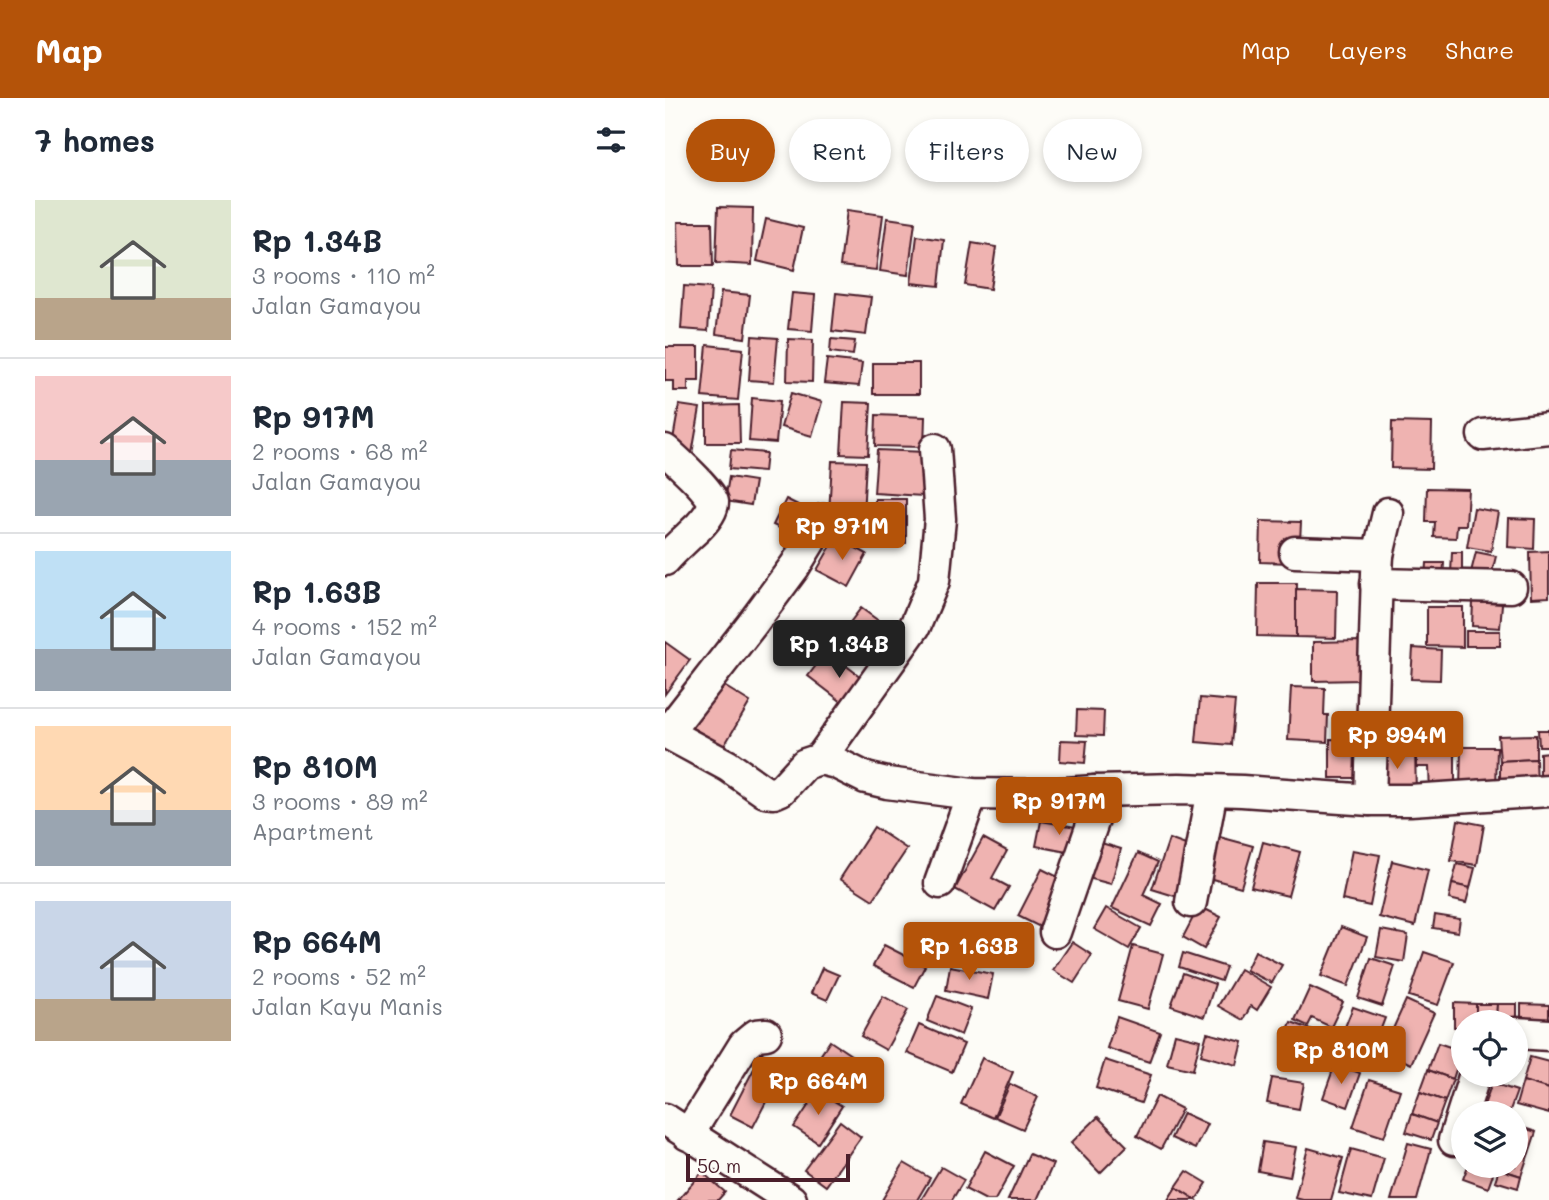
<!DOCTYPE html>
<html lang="en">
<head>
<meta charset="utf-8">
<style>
  :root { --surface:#fff; --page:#f2f2f3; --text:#1f2937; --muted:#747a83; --line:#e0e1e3; --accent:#b45309 }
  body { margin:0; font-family:Mali,sans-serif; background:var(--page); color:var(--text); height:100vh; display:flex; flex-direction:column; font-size:26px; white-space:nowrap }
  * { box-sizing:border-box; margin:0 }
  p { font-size:23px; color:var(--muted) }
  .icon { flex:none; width:38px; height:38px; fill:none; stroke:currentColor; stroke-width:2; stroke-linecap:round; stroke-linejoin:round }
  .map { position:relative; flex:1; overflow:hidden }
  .drawer { display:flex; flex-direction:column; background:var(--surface); width:665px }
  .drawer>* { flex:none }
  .hud { position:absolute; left:21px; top:21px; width:665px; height:63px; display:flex; gap:14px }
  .controls { position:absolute; left:786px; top:912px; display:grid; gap:14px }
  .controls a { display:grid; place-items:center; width:77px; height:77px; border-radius:50%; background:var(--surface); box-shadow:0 4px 10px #0003; font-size:35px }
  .scale { position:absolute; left:21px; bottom:18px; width:164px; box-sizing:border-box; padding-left:7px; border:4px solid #4a1f2b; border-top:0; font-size:19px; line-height:24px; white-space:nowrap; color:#4a1f2b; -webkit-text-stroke:5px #fdfcf7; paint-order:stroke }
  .price { position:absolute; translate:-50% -60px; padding:0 16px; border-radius:7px; background:var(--accent); color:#fff; font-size:23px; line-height:46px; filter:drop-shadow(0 2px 4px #0008) }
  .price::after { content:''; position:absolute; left:50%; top:42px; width:21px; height:16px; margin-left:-10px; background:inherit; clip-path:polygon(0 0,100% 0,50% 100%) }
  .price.current { background:#222; color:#fff }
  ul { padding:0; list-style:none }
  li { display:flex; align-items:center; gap:21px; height:175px; padding:0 35px }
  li+li { border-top:2px solid var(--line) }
  li span { display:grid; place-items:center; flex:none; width:196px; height:140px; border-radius:0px; color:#555 }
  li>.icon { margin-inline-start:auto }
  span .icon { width:84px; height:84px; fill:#fffc; stroke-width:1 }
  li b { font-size:30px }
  h2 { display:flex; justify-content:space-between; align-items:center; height:84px; padding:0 35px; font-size:30px }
  .chip { padding:0 24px; border-radius:32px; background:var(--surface); box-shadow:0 4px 10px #0003; font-size:24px; line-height:63px }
  .chip.current { background:var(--accent); color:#fff }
  header { display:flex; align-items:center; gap:42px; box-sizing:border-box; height:98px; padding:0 35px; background:var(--accent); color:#fff }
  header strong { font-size:33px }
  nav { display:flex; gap:38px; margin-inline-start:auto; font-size:24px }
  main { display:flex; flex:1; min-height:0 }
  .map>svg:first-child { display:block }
  .building { fill:#efb3b1; stroke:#4a1f2b; stroke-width:2 }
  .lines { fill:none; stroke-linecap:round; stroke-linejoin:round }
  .minor-casing { stroke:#4a1f2b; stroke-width:35 }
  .minor { stroke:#fdfcf7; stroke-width:30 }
</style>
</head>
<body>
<header>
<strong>Map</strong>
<nav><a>Map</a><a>Layers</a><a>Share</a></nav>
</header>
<main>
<section class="drawer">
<h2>7 homes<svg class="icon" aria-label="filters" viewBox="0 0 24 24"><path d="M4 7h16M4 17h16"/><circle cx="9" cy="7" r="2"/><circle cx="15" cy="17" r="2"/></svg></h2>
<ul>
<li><span style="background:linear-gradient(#dfe7d0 70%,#b9a48a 0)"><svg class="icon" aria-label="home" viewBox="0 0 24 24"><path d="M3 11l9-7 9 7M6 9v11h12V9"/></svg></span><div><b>Rp 1.34B</b><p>3 rooms · 110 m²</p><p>Jalan Gamayou</p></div></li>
<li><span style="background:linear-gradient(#f6c9c9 60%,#9aa5b1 0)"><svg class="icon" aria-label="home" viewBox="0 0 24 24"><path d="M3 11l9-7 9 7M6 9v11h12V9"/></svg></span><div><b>Rp 917M</b><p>2 rooms · 68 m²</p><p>Jalan Gamayou</p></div></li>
<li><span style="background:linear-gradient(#bfe0f5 70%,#9aa5b1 0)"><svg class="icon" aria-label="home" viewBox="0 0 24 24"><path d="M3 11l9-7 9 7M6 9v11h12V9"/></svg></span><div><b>Rp 1.63B</b><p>4 rooms · 152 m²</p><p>Jalan Gamayou</p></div></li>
<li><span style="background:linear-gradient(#ffd9b3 60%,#9aa5b1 0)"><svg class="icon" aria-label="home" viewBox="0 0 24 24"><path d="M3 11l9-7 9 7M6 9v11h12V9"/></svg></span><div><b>Rp 810M</b><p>3 rooms · 89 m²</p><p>Apartment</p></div></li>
<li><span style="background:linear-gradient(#c9d6e8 70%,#b9a48a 0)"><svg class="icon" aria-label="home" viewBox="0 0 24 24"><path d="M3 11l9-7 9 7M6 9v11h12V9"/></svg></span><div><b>Rp 664M</b><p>2 rooms · 52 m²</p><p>Jalan Kayu Manis</p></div></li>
</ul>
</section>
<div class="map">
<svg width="884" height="1102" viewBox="0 0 884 1102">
  <rect width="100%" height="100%" fill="#fdfcf7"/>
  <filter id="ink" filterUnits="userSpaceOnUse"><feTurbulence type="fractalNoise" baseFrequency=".0143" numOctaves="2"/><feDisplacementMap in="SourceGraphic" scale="14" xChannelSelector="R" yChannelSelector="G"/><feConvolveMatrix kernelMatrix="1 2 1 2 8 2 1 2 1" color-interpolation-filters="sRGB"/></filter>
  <g filter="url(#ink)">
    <g class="building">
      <polygon points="53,109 88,110 87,167 51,165"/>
      <polygon points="182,112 218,117 211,172 175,168"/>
      <polygon points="222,120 250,124 243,177 215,173"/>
      <polygon points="101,121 138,130 129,172 92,163"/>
      <polygon points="13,124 47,124 48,168 14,168"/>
      <polygon points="252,138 279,142 274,188 246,185"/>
      <polygon points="307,145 331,149 325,191 300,187"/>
      <polygon points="19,188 46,190 43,233 16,231"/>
      <polygon points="56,194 85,197 80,240 51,236"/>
      <polygon points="127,195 150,197 147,233 123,231"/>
      <polygon points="171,195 206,199 201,237 167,233"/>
      <polygon points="87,238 113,240 109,284 84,282"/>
      <polygon points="123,241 148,242 147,284 122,283"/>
      <polygon points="166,241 190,243 188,257 165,254"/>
      <polygon points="42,247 78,251 73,302 37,299"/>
      <polygon points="0,249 34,249 34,283 23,283 23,293 9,293 9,283 0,283"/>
      <polygon points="162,261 197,265 194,288 159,285"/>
      <rect x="208" y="265" width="46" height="31"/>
      <polygon points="126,295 157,304 147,338 116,329"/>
      <polygon points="87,300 115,303 111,345 84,343"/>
      <polygon points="179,304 206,305 203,357 176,356"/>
      <polygon points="14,307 35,310 27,356 6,353"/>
      <polygon points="74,307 75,345 41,345 41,308"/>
      <polygon points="211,317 260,319 259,349 210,348"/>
      <polygon points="727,324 767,325 766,371 726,370"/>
      <polygon points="66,352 101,355 99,374 64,371"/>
      <polygon points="212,352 261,354 258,398 209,395"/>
      <polygon points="167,363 201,364 198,417 164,416"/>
      <polygon points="64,379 90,383 86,407 60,403"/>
      <polygon points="762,390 803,391 801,427 792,427 791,440 769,439 770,424 761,424"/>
      <polygon points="121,401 147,414 135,440 108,427"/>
      <rect x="210" y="401" width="31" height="44"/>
      <polygon points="809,410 833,414 826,453 802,449"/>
      <polygon points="844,420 870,421 869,451 843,449"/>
      <polygon points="596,423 636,424 635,443 625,465 595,464"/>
      <polygon points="171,439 202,456 184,489 152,472"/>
      <polygon points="884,453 884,499 866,500 865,454"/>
      <polygon points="787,454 797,454 797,476 786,476"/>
      <polygon points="811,454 831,458 826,479 806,474"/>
      <polygon points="762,465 779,465 778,481 761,480"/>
      <polygon points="593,485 632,485 631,539 592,538"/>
      <polygon points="631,491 672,492 671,540 631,539"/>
      <polygon points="808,504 837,506 835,530 807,528"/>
      <polygon points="762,509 798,509 798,549 762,548"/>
      <polygon points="196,510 233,537 215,562 177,535"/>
      <rect x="801" y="533" width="34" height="15"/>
      <polygon points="696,543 697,582 648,583 648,544"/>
      <polygon points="0,544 25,562 0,596"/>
      <polygon points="748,550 776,552 775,582 746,581"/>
      <polygon points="162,553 205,586 186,611 143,578"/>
      <polygon points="51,583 85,604 59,648 24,628"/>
      <polygon points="626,589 660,590 659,617 663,617 662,644 623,642"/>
      <polygon points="535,600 570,603 566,647 531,644"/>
      <polygon points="412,612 439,613 438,638 411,637"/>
      <polygon points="716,627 743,627 742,649 715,648"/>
      <polygon points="873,632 884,632 884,648 874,648"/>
      <polygon points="871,637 871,661 835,663 833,638"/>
      <polygon points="665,641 702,642 701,680 665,680"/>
      <polygon points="396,642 422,643 420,665 395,663"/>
      <polygon points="752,647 790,647 790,696 765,696 764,669 752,669"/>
      <polygon points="796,649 832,649 831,693 795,692"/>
      <polygon points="712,650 750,650 751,696 713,696"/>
      <polygon points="884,654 884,680 875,681 875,655"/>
      <polygon points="871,661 872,689 835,690 835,663"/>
      <polygon points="793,722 819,727 812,767 786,763"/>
      <polygon points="376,723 417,730 412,756 371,748"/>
      <polygon points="209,729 242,751 208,802 175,781"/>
      <polygon points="551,738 588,748 576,789 540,779"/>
      <polygon points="318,740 342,753 327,780 344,789 330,813 290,791"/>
      <polygon points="504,741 532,751 516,800 487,791"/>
      <polygon points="433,744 456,751 446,786 423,780"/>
      <polygon points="598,744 635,754 623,798 586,789"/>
      <polygon points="687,752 715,757 705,808 677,802"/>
      <polygon points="473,755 493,764 478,797 497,806 486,828 447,810"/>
      <polygon points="727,763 763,772 750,828 714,819"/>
      <polygon points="792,766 810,770 805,790 787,786"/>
      <polygon points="377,771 405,785 381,832 353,818"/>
      <polygon points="787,786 805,790 801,805 784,801"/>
      <polygon points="534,808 556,819 539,851 518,839"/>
      <polygon points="441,810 476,830 464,851 429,831"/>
      <polygon points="770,817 795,821 793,834 768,830"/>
      <polygon points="676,829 702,839 683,888 656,878"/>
      <polygon points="716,832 743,837 739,864 711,859"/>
      <polygon points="407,844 427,857 409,885 388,872"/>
      <polygon points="219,847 260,868 249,889 208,868"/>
      <polygon points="468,848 498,856 483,911 453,903"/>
      <polygon points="590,853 617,867 607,885 581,872"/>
      <polygon points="759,854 789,864 773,907 744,898"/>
      <polygon points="518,855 561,869 556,883 514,869"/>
      <polygon points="706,860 730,868 717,908 693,900"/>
      <polygon points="285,868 328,876 323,901 281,892"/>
      <polygon points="157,870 174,877 162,902 146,895"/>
      <polygon points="575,871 606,889 592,912 586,908 578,922 553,908"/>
      <polygon points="518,875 550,886 539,919 506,908"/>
      <polygon points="645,889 678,904 666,929 647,920 643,928 630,922"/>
      <polygon points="218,898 243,912 221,952 196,938"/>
      <polygon points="272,898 306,911 296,937 262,923"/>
      <polygon points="741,902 769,915 746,966 718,953"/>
      <polygon points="789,905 811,906 811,924 798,924 798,929 789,929"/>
      <polygon points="811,906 832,906 831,924 811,924"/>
      <polygon points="832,906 852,906 852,930 850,924 831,924"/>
      <polygon points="856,906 884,907 884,930 856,930"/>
      <polygon points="688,909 720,920 712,941 680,929"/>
      <polygon points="452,919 495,934 484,964 442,950"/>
      <polygon points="626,924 659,936 651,957 618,944"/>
      <polygon points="254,927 299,946 287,974 242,955"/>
      <polygon points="542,935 578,944 572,967 536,957"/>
      <polygon points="510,936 535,942 528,972 502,966"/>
      <polygon points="165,943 198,965 184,986 151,964"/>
      <polygon points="773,945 797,953 788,981 763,972"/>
      <polygon points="97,955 120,967 88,1029 65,1017"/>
      <polygon points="865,959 884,964 884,991 858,983"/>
      <polygon points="317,960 348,974 328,1020 296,1006"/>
      <polygon points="440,962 486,977 476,1005 431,990"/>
      <polygon points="670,966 695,975 683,1009 658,1000"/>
      <polygon points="763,972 788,981 780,1003 755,994"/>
      <polygon points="607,980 639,985 634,1011 602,1005"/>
      <polygon points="704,982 735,992 719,1039 688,1029"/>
      <polygon points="858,983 884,991 884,1016 851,1007"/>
      <polygon points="827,985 852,993 844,1015 833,1015 818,1010"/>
      <polygon points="345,986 373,999 358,1031 330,1019"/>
      <polygon points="153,993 177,1008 153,1045 129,1029"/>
      <polygon points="755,994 780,1003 772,1025 747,1016"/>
      <polygon points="492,998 517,1011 496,1051 472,1038"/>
      <polygon points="518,1015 542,1026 530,1051 506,1040"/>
      <polygon points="747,1016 772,1025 766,1042 741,1034"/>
      <polygon points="433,1019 462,1048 435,1075 406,1045"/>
      <polygon points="175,1023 196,1039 161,1088 139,1072"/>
      <polygon points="850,1027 871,1034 864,1055 850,1051"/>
      <polygon points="598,1044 631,1049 625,1079 593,1073"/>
      <polygon points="743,1045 766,1051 752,1102 726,1102"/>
      <polygon points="643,1050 678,1060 666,1102 638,1102 630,1100"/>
      <polygon points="686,1051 719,1060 707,1102 674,1095"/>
      <polygon points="850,1051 864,1055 856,1078 834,1071 835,1068 850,1068"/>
      <polygon points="320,1053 349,1068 330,1102 321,1102 300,1091"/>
      <polygon points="364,1056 388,1066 372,1102 343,1102"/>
      <polygon points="239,1065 265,1080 252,1102 217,1102"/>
      <polygon points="803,1068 831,1068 823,1090 798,1081"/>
      <polygon points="276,1069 299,1082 287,1102 256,1102"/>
      <polygon points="834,1071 856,1078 853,1090 830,1083"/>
      <polygon points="522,1073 542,1085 531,1102 511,1089"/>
      <polygon points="37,1074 60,1094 53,1102 13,1102"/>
      <polygon points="511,1089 531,1102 503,1102"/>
    </g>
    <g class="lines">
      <g class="minor-casing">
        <g id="minor">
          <polyline points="818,337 884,330"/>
          <path d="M0,352C9,360 47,394 48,404C48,415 35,428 27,435C18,444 8,452 0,462"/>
          <polyline points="630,454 713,457"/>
          <polyline points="711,486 846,489"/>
          <polyline points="0,634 63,668 100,694 109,695 116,692 140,666 155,661 171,665 201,680 222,685 307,696 371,697 430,693 514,691 577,693 705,702 745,702 884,693"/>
          <polyline points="2,635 87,526 130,468 158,422"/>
          <polyline points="155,661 250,528 269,483 275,421 270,351"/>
          <polyline points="705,702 712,475 713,457 723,415"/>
          <polyline points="275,785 307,696"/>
          <polyline points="526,804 547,692"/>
          <polyline points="390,834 429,721 430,693"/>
          <polyline points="850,935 884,937"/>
          <polyline points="0,1021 126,1102"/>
          <polyline points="23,1037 79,947 91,937 101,936"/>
          <polyline points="789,1042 810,976"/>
        </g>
      </g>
      <use href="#minor" class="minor"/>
    </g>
  </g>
</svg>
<div class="controls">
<a><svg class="icon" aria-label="locate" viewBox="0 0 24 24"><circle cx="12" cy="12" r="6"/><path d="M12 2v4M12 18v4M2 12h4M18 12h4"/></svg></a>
<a><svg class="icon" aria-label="layers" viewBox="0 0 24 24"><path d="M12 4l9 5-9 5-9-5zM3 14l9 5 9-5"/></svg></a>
</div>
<div class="scale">50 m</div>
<b class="price" style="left:177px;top:464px">Rp 971M</b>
<b class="price current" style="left:174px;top:582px">Rp 1.34B</b>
<b class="price" style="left:732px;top:673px">Rp 994M</b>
<b class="price" style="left:394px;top:739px">Rp 917M</b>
<b class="price" style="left:304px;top:884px">Rp 1.63B</b>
<b class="price" style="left:676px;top:988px">Rp 810M</b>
<b class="price" style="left:153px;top:1019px">Rp 664M</b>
<div class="hud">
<a class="chip current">Buy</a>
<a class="chip">Rent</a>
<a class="chip">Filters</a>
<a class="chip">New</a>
</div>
</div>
</main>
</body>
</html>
